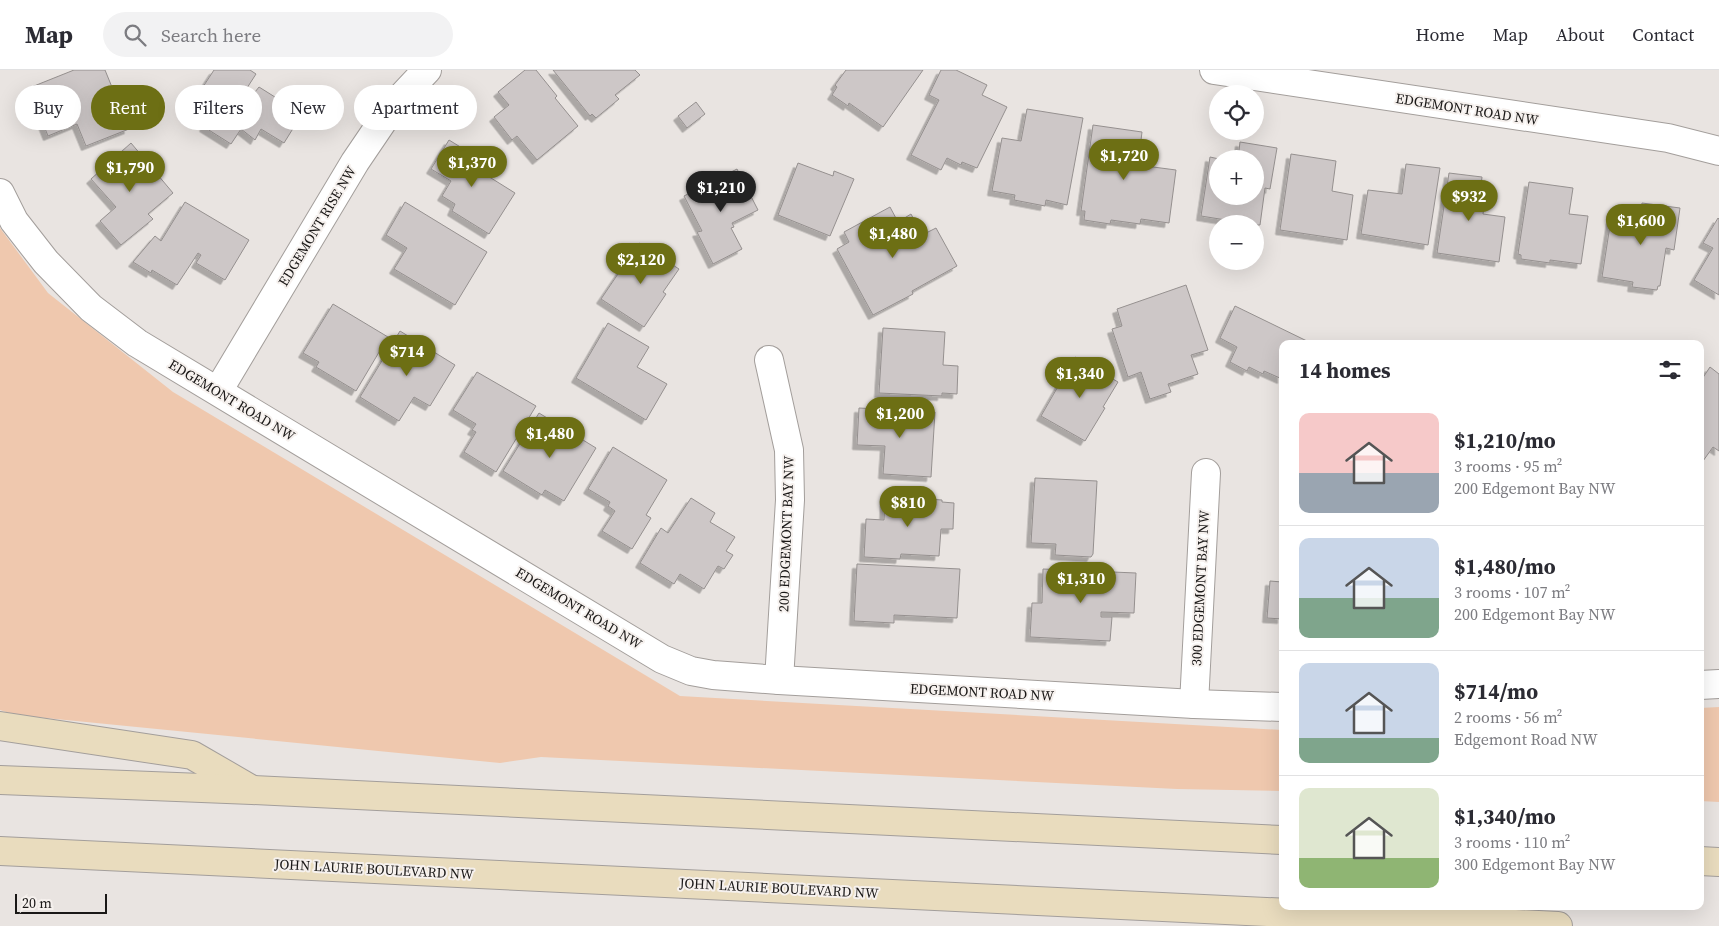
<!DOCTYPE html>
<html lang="en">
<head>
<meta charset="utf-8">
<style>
  :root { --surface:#fff; --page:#f2f2f3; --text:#2b2b33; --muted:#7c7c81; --line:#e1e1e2; --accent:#6d6f14 }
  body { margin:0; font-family:"Source Serif 4",serif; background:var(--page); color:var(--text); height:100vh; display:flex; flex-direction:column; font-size:19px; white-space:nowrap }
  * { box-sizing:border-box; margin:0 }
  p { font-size:16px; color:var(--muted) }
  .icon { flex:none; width:28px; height:28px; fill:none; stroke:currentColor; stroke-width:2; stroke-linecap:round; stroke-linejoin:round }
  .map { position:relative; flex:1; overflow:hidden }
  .sheet { position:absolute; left:1279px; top:270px; width:425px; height:570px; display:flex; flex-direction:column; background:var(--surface); border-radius:10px; box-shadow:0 5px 20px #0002 }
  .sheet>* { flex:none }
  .banner { position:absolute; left:15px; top:15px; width:475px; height:45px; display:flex; gap:10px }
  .buttons { position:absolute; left:1209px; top:15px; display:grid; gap:10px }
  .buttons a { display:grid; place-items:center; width:55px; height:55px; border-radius:50%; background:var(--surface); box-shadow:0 5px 20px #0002; font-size:25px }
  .scale { position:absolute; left:15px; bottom:12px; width:92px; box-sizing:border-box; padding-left:5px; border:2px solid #1a1817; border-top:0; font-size:14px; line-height:18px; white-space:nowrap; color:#1a1817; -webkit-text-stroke:4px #f6f1ee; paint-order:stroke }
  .price { position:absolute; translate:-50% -42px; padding:0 11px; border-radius:18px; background:var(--accent); color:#fff; font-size:16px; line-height:32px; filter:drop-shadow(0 1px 2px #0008) }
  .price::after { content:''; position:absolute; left:50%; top:30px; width:15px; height:11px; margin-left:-8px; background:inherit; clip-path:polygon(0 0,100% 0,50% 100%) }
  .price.active { background:#222; color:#fff }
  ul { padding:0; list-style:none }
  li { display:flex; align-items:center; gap:15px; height:125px; padding:0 20px }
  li+li { border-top:1px solid var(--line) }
  li span { display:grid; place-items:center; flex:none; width:140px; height:100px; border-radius:10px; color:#555 }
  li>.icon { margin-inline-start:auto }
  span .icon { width:60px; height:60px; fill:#fffc; stroke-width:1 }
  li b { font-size:21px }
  h2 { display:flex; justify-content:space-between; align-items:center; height:60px; padding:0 20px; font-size:21px }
  .chip { padding:0 18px; border-radius:22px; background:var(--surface); box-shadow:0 5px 20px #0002; font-size:18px; line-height:45px }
  .chip.active { background:var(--accent); color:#fff }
  header { display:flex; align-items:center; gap:30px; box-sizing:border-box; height:70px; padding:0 25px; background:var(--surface); border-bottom:1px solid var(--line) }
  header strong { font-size:24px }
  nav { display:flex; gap:28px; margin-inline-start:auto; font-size:18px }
  .search { width:350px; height:45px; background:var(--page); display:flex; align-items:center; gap:12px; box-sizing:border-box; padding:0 18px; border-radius:28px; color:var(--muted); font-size:19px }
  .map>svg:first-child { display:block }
  .green { fill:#efc8ae }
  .building { fill:#cdc7c7; stroke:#95908f; filter:url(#shadow) }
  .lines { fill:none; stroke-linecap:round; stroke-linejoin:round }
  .minor-casing { stroke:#a39e9b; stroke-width:30 }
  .secondary-casing { stroke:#a39e9b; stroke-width:30 }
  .minor { stroke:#fff; stroke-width:28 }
  .secondary { stroke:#e9dcbe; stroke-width:28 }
  .labels { text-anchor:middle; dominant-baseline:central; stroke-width:4; stroke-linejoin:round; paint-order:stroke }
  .street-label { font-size:14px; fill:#1a1817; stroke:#f6f1ee }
</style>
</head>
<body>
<header>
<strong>Map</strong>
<div class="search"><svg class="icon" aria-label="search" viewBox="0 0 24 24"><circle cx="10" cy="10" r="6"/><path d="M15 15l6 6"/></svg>Search here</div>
<nav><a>Home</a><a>Map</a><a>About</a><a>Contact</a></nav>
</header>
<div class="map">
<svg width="1719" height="856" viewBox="0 0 1719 856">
  <defs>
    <filter id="shadow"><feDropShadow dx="-4.5" dy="4.5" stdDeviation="0" flood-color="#0004"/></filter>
  </defs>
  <rect width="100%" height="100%" fill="#e9e4e1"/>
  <g class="green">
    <polygon points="0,158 48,223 173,322 680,626 1282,660 1282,721 1177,719 541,687 500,693 15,645 0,640"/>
    <polygon points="1719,637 1719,732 1700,731 1700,638"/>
  </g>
  <g class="building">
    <polygon points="74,0 105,0 129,59 86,76 77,54 48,66 29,18"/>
    <polygon points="214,0 250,0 256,4 247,18 255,22 259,17 302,44 284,73 261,59 255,70 241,59 231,74 204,57 218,35 199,23"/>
    <polygon points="525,0 536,0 557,26 555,28 578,56 537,90 517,66 512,70 494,47 509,35 498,22"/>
    <polygon points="553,0 635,0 640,5 615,25 619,29 596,48 592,44 590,46"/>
    <polygon points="846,0 923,0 883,57 849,33 848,36 832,25 837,17 835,15"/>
    <polygon points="941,0 956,0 987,15 982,25 1007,37 977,98 962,92 961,95 947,88 941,100 911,85 939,30 929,25"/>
    <polygon points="696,32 705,44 687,58 678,46"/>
    <polygon points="1027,39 1083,48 1067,135 1046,130 1045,136 1014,130 1015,125 992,121 1002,68 1021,71"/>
    <polygon points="1093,55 1142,62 1138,95 1176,100 1169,153 1141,149 1140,154 1111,150 1110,154 1084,150 1085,141 1081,141"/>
    <polygon points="449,70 480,89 475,98 515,123 489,164 452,141 455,134 442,126 451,111 431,99"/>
    <polygon points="1240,72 1277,78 1270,119 1265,118 1260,155 1257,155 1256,160 1255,154 1231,154 1232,151 1201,146 1210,87 1219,89 1218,126 1255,126 1255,89 1238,89"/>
    <polygon points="131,73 173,123 148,144 153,149 121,175 100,151 116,137 91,109"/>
    <polygon points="1291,84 1336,91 1332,121 1353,125 1347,170 1280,160"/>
    <polygon points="798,93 833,106 834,101 854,109 830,166 778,145"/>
    <polygon points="1406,94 1440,98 1428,175 1361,164 1368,120 1402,124"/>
    <polygon points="737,99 758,140 732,153 734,157 731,158 742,179 713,194 697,162 702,161 684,126"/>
    <polygon points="1449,103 1482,107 1479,134 1484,136 1483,144 1505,147 1499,192 1437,183"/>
    <polygon points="1529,112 1573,118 1569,144 1588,146 1581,194 1550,190 1550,193 1521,189 1521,185 1518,184"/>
    <polygon points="185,132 249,170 225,210 196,193 201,185 198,183 177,215 152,200 151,203 133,192 155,166 161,171"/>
    <polygon points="405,132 487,182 455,235 394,199 407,178 386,165"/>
    <polygon points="1642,133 1680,138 1674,180 1666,178 1660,216 1658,216 1657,220 1632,217 1633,212 1602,207 1611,149 1639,153"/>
    <polygon points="890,137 898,152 911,144 922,165 936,158 957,196 912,221 913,224 873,245 837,179 849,172 844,162"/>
    <polygon points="1718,148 1719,149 1719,225 1694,210 1713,178 1703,173"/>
    <polygon points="639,173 679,199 663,222 666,224 644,257 601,229"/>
    <polygon points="1186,215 1208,280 1191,285 1198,304 1168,314 1171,322 1150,329 1141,302 1128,307 1112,259 1122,256 1117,239"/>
    <polygon points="333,234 388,267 356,321 316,297 319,292 303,283"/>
    <polygon points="1235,236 1309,272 1308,274 1282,274 1282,309 1264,301 1263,304 1249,297 1247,301 1230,292 1237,277 1220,268"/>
    <polygon points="608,253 649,277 637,297 667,314 646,350 576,308"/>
    <polygon points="883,258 945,262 943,295 958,296 957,324 942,323 942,326 879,323"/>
    <polygon points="400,261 455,295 430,336 414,327 399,351 360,327"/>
    <polygon points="1075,287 1118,312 1103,337 1105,338 1085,371 1041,346"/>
    <polygon points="1710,297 1719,304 1719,381 1713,377 1703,391 1700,389 1700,312"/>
    <polygon points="477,302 536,336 496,402 464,382 476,362 472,360 476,354 453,340"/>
    <polygon points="859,338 935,342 931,407 883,404 885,376 857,375"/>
    <polygon points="539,343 596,378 564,431 545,420 542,425 503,401"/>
    <polygon points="613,377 667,410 646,445 651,448 632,479 602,461 615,441 608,436 610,432 588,419"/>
    <polygon points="1035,408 1097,411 1093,484 1091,487 1055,485 1056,474 1031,473"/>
    <polygon points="885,426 942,430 942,432 954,433 953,459 941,459 939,486 901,484 900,489 864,487 866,449 884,450"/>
    <polygon points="691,428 715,443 710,452 735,467 726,481 733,485 724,499 718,496 704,519 680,504 674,514 640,493 661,458 668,463"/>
    <polygon points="857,494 960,499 957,548 894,545 894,553 854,551"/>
    <polygon points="1043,499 1136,503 1134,543 1101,542 1101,547 1112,547 1110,571 1030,567 1032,533 1042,533"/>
    <polygon points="1270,511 1282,512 1282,549 1267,548"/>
  </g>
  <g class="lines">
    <g class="minor-casing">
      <g id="minor">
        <polyline points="1214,0 1668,68 1719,81"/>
        <polyline points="0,123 14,151 46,192 91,238 137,273 662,589 691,601 713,605 779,610 1194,634 1282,637"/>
        <polyline points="769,290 789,380 790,430 779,610"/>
        <polyline points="218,321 355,92 393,36 427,0"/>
        <polyline points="1700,615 1719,614"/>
        <polyline points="1194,634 1206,403"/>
      </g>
    </g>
    <g class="secondary-casing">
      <g id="secondary">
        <polyline points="0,656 192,685 249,718"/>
        <polyline points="0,710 252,720 1282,770"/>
        <polyline points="0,781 1558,856"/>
        <polyline points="1700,791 1719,792"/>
      </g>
    </g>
    <use href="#minor" class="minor"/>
    <use href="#secondary" class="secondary"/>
  </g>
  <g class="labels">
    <g class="street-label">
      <text transform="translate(1467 39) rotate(9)">EDGEMONT ROAD NW</text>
      <text transform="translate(317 156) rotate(-59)">EDGEMONT RISE NW</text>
      <text transform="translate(232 330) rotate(31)">EDGEMONT ROAD NW</text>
      <text transform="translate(786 464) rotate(-88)">200 EDGEMONT BAY NW</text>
      <text transform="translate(1200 518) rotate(-87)">300 EDGEMONT BAY NW</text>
      <text transform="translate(579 538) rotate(31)">EDGEMONT ROAD NW</text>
      <text transform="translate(982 622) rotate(3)">EDGEMONT ROAD NW</text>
      <text transform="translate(374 799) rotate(3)">JOHN LAURIE BOULEVARD NW</text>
      <text transform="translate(779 818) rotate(3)">JOHN LAURIE BOULEVARD NW</text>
    </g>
  </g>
</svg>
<div class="buttons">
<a><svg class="icon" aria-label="locate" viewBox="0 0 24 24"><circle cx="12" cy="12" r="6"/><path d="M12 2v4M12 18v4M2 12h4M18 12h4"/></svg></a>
<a>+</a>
<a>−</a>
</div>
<div class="scale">20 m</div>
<b class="price" style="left:1124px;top:111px">$1,720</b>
<b class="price" style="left:472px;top:118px">$1,370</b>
<b class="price" style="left:130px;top:123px">$1,790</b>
<b class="price active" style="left:721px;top:143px">$1,210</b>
<b class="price" style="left:1469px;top:152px">$932</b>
<b class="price" style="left:1641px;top:176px">$1,600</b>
<b class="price" style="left:893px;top:189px">$1,480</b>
<b class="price" style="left:641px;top:215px">$2,120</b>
<b class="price" style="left:407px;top:307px">$714</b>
<b class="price" style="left:1080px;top:329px">$1,340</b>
<b class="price" style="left:900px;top:369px">$1,200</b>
<b class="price" style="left:550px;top:389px">$1,480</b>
<b class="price" style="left:908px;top:458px">$810</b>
<b class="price" style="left:1081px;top:534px">$1,310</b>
<div class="banner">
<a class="chip">Buy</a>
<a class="chip active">Rent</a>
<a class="chip">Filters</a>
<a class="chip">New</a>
<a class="chip">Apartment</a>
</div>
<section class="sheet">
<h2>14 homes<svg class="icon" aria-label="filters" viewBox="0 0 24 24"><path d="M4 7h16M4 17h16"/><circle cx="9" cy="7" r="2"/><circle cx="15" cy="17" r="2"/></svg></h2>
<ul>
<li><span style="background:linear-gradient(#f6c9c9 60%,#9aa5b1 0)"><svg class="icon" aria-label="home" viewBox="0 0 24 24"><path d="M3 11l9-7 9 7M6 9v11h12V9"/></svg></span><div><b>$1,210/mo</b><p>3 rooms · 95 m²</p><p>200 Edgemont Bay NW</p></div></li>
<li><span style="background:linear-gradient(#c9d6e8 60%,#7fa58c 0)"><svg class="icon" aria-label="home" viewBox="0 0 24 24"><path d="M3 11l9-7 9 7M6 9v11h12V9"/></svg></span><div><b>$1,480/mo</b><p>3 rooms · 107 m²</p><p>200 Edgemont Bay NW</p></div></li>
<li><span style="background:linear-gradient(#c9d6e8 75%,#7fa58c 0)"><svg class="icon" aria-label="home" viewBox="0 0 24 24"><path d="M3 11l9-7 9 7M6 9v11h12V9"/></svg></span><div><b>$714/mo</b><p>2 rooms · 56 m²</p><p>Edgemont Road NW</p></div></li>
<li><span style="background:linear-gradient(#dfe7d0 70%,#8fb573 0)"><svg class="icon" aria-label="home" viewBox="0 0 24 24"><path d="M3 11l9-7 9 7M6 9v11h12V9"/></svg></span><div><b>$1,340/mo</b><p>3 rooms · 110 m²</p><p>300 Edgemont Bay NW</p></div></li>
</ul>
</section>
</div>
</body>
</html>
